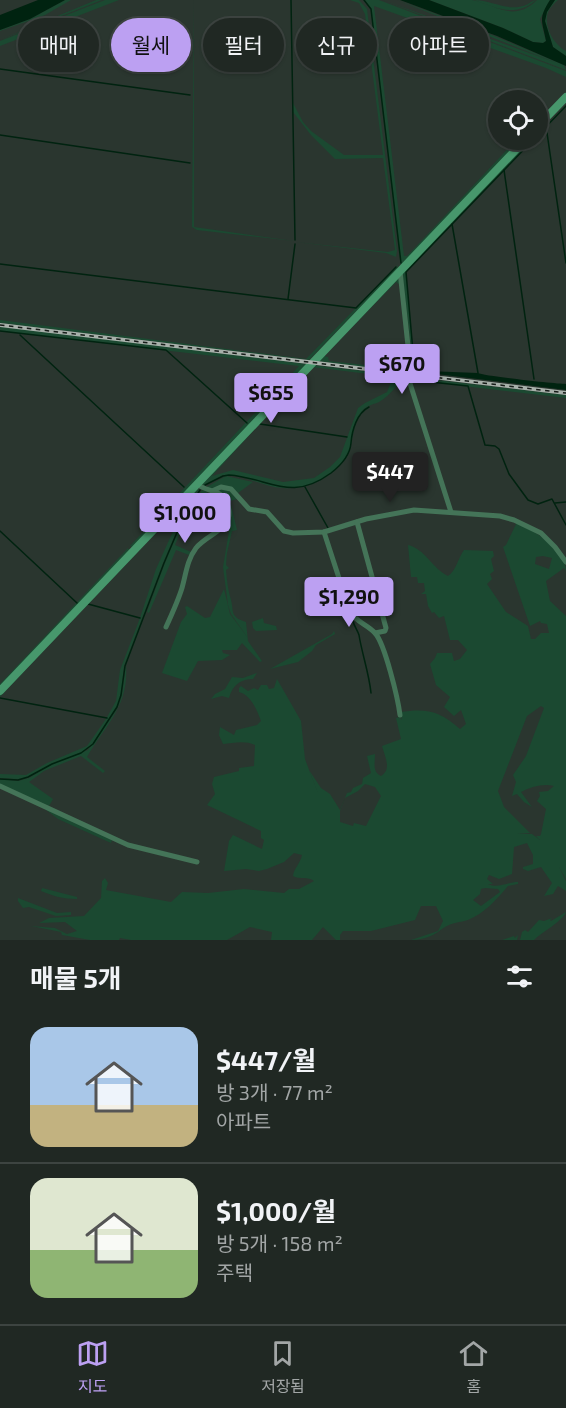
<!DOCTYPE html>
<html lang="ko">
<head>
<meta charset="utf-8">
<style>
  :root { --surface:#202823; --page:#2d3430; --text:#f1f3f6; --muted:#a2a6a6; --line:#3d4441; --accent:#bca0f2 }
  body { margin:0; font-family:"Exo 2","Noto Sans KR",sans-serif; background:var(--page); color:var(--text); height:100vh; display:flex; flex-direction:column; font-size:22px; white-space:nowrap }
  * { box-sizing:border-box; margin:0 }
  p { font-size:20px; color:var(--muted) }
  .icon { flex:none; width:33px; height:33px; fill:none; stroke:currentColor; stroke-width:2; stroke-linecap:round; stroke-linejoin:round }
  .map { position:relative; height:940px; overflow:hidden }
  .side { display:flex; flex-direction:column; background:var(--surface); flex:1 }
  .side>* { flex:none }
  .top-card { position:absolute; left:18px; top:18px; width:531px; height:54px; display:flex; gap:12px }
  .buttons { position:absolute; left:488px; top:90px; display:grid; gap:12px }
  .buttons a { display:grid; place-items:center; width:60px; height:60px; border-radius:50%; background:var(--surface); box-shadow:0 2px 4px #0004,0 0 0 2px var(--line); font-size:30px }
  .price { position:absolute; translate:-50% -51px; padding:0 14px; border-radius:6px; background:var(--accent); color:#111; font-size:20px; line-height:39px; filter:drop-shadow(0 2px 3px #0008) }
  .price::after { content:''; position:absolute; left:50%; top:36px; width:18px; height:14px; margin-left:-9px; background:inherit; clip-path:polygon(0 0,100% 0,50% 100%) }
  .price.on { background:#222; color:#fff }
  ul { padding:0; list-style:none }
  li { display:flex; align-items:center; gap:18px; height:150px; padding:0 30px }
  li+li { border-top:2px solid var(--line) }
  li span { display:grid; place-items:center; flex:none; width:168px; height:120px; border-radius:18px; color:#555 }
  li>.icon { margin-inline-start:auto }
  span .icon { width:72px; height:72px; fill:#fffc; stroke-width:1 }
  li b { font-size:26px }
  h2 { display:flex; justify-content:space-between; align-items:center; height:72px; padding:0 30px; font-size:26px }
  .chip { padding:0 21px; border-radius:27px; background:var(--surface); box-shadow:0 2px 4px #0004,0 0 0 2px var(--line); font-size:21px; line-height:54px }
  .chip.on { background:var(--accent); color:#111 }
  .tabs { display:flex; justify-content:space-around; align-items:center; height:84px; border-top:2px solid var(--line); background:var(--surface); font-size:16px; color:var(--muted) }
  .tabs a { display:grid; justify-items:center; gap:3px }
  .tabs .on { color:var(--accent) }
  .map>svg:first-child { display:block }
  .green { fill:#1b4931; fill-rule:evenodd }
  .water { fill:#002310 }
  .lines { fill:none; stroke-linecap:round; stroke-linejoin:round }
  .stream { stroke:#002310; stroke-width:1.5 }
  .minor { stroke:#447458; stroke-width:5 }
  .secondary { stroke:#47976c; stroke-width:8 }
  .rail-casing { stroke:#a7b0aa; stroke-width:4 }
  .rail { stroke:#171c19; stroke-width:1.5; stroke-dasharray:4.5; stroke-linecap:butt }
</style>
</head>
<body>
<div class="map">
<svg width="566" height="940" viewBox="0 0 566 940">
  <rect width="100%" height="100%" fill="#2a362f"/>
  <g class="green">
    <polygon points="65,0 71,0 45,15 0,31 0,30 30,19"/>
    <polygon points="96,0 102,0 0,40"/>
    <polygon points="105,0 119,0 0,46 0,41"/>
    <polygon points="194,0 194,227 294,241 197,230 192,227"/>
    <polygon points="350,0 359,0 367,9 397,251 396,257 386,253 296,242 388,252 395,250 383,158 335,159 311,135 293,112 293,103 303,122 311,131 344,155 383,155 365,14 359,3"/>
    <polygon points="365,0 379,0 566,71 566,77 546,68 374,6 404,256 407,256 516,140 520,140 401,265 371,9"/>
    <polygon points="382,0 557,63 397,0 480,30 564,65 566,70"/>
    <path d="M429,0C442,0 458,0 472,0C498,5 513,23 537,0H550L540,19L546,41L543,43L533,42L503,28Z"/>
    <path d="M474,0C491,0 506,11 523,6C528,5 531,1 536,0C516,18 496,8 474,0Z"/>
    <path d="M555,0H558C554,4 550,7 548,12C543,26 554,45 566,51V56L553,47L545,21L547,11Z"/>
    <polygon points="528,140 533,140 406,272 414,362 410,369 411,347 402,273"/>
    <polygon points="398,265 397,269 309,360 0,323 0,320 306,359"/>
    <polygon points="399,278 400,285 396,282 324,356 328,357 329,361 400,369 405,366 405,372 316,361 395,279"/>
    <polygon points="5,326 307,364 132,547 130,546 299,366 0,331 0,327"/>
    <path d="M312,365L407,376V378C396,384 391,395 379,402C375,404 367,405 363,410C353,420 354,436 350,448C340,475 310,490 283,488C264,487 247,476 229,475H223L203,486L202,480ZM312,367L393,377L387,392L365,403L358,408L340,457L330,467L314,478L283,482L233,470L212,476Z"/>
    <polygon points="410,377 566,395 566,398 412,380"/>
    <polygon points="226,476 253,482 238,493 231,487 212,489 205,488"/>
    <path d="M227,488L237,499L230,501L237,530L232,531L227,553L226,565L229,568L226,570C227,581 228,590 231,600C234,612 230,617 246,622L248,641L262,661L260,662L242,643L237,650H222L223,653L230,655L222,660L198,661L187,681L162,673L181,622L187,614L185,607L187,606L205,618L210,617L224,589L230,614L248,638L231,614L228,605L223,567L230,525L229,506L217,491Z"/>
    <polygon points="197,489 200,490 183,516 163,563 124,666 121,695 117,707 93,744 81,753 52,764 28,777 18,779 0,778 0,774 26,775 47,763 87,746 106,719 116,701 120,670 140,618 156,569 184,507 182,505 0,697 0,695"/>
    <polygon points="202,490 208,492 189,511 175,545 191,552 189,555 176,550 149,613 147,612 165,563 185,515"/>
    <path d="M517,522C533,530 566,550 566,571L564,568L546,581L550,601L566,616V879L559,867L566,881V891L558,886L553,894L544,896L552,883L541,867L528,871L523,869V867L533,864V855L527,843L514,847L512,874L499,879L489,875L487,879L493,884H488C498,889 507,882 518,882V884L508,886C496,900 485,913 468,920C461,922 451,923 445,927C434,935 426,940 411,940L438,931L443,921L436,906H421L415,920L371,931H343L340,935V940H336L323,927L312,940H271L272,932L250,927L227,940H131L120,938L119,940H90L62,935L61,932L31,926L55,928L67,934L77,931L65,922L39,923L49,918L84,916L101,898L102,881L105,878L108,883L106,890L171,902L182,892L208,893L244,889L284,893L289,889H299L314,881C308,876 300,880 293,876C294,868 300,864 302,855L294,853L284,862L267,869L259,871L246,869L224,871L229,841L233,835L262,849L264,840L261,838V831L207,805L215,794L212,784L214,777L239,771V768L254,766L255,745C245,740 233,743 223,744L219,735L220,727L234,735L236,730L257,725L261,721C257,710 251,695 239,692V688L241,686L248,691L254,688L258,690L261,685H267L269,689L274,688L277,679L301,721L305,759L319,796L309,770L321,788L330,794L340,810L347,793L351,792L353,788L362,784L363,778L371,773L367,756L375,754C375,762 372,772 381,776C392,769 385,757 382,746L401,739L396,718L400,717L402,720L400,712C427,708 440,711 460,729L466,724L461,710L454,716L444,707L450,697L436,685L430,664L435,658L437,653H452L454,661L460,659L467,650L458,640H450L444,616L439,618L434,612L432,613L428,606L426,594H421L425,591L424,583H418L417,577H411L408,545C424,548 433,569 448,576C456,571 458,558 464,550L493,551L494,556L491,559L494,571L490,574L492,579L487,584L506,612L528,626L531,639H535L541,633H549L547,624L541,623L540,621L530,626L503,547L506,545ZM543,556L552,558L549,569L535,564L536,557ZM541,706L544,708L526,756L513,775L516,782L512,796L517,794L524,802L532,807L521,792C530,787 544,783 554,786L548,791L539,792L540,796L537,801L546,809L541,834L540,836H536L540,840L532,834H517L530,833L504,807L498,791L527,716ZM365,784L375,787L381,796L366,826L354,823L353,826L340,822V811L345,798L358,791ZM485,888L498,889L500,892L481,906L473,900L480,894L481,889Z"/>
    <polygon points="128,548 129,550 0,687 0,684"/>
    <polygon points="263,618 264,623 276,626 277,630 256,631 253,628 252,622"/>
    <polygon points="334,631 335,634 316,645 312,651 298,662 270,669 332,634"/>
    <path d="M126,665C129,707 106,724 87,757L105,771L103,773L81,756L44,771L29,782L53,799L49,806L0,784V779L18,781L29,778L52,764L88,750L118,708L122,695Z"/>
    <path d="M257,673L253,679C240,679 232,686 229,698L222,696L211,699L215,694L225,689L232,677L243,678Z"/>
    <polygon points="41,806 112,840 111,843 58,819"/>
    <path d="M42,888L77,897V899C63,899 53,896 41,891Z"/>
    <polygon points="18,898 57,913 71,912 71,915 56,916 29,907 23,908 18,901"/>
    <path d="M566,912C563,921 542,932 534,940H502L514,936L515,938L518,935L517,940H520L522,932L525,930L528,932L539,920L544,921L552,918L550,920L551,921Z"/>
  </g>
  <g class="water">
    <polygon points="38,0 65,0 30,19 0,30 0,15"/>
    <path d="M400,0H429L503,28L533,42L543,43L546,41C542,20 538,19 550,0H555L547,12L545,21L553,47L566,56V66L497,36Z"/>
    <path d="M414,362L415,366L427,371L478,373C484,376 555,384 566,384V390L412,371L410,369Z"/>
  </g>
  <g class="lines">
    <g class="stream">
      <polyline points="291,0 295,240"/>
      <polyline points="364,0 371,9 401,263"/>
      <polyline points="0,69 190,95"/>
      <polyline points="546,126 566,263"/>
      <polyline points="0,135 190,163"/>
      <polyline points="537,136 566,106"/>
      <polyline points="504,170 534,379"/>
      <polyline points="452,224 478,373"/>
      <polyline points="0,264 356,308 396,267"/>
      <polyline points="288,299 295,244"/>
      <polyline points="0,331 166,350 247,423"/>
      <polyline points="20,335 184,487"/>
      <polyline points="410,360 410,350"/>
      <polyline points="414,363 406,272 533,140"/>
      <polyline points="412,380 468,386 485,445 495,446 499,449 509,474 528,500 538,504 552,499 566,525"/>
      <polyline points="260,424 347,437"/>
      <path d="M205,485L223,476L229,475C270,478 290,503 331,473C340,466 350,455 351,443C352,430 357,413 369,407"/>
      <polyline points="305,487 328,528"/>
      <polyline points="555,503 566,502"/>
      <polyline points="0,531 77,603"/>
      <polyline points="88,604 140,618"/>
      <path d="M353,621C354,626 358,631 359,635C362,654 369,673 371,693"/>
      <polyline points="0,698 107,718"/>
      <polyline points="0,779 18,780 28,777 52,764 81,753 93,744 117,707 121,695 125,666 164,563 184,516 200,490"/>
    </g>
    <g class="minor">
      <polyline points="400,271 408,346 407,374 451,512"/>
      <polyline points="212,491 221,487 231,489 249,509 267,512 284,531 293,533 324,532 366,519 414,510 500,516 514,520 541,533 555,547 566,562"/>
      <polyline points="357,522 386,628 385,631 375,633"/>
      <path d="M324,532L350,612C355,621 368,625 375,633C385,644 398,699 400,715"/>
      <path d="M166,627C172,614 178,601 182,588C186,574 187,560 196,548C209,532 237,529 227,503C222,489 206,492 197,484"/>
      <polyline points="0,786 128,845 197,862"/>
    </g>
    <g class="secondary">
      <polyline points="537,127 566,97"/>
      <polyline points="0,691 525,140"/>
    </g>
    <g class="rail-casing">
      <polyline id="rail" points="0,325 566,393"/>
    </g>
    <use href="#rail" class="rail"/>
  </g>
</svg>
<div class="buttons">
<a><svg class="icon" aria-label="locate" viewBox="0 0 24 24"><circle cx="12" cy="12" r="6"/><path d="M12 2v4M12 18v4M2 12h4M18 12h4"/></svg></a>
</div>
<b class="price" style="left:402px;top:395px">$670</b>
<b class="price" style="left:271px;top:424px">$655</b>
<b class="price on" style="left:390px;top:503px">$447</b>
<b class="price" style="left:185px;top:544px">$1,000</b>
<b class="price" style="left:349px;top:628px">$1,290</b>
<div class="top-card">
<a class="chip">매매</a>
<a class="chip on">월세</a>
<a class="chip">필터</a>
<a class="chip">신규</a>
<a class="chip">아파트</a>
</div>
</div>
<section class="side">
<h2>매물 5개<svg class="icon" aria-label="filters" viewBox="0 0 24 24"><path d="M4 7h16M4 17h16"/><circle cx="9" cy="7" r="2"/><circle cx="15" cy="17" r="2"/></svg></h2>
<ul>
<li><span style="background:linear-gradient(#a9c7e8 65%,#c2b280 0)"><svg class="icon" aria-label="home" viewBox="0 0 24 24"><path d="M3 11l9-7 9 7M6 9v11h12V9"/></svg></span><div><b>$447/월</b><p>방 3개 · 77 m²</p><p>아파트</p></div></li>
<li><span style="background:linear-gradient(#dfe7d0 60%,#8fb573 0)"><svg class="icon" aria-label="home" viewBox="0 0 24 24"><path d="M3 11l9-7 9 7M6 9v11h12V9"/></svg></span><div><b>$1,000/월</b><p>방 5개 · 158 m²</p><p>주택</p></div></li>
</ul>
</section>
<nav class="tabs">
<a class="on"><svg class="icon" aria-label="map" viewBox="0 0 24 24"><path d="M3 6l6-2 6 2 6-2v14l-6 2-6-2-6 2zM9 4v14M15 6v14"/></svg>지도</a>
<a><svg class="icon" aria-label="saved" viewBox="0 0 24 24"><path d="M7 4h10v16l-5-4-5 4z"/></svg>저장됨</a>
<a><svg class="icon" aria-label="home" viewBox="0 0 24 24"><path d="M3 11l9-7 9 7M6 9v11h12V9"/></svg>홈</a>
</nav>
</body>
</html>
